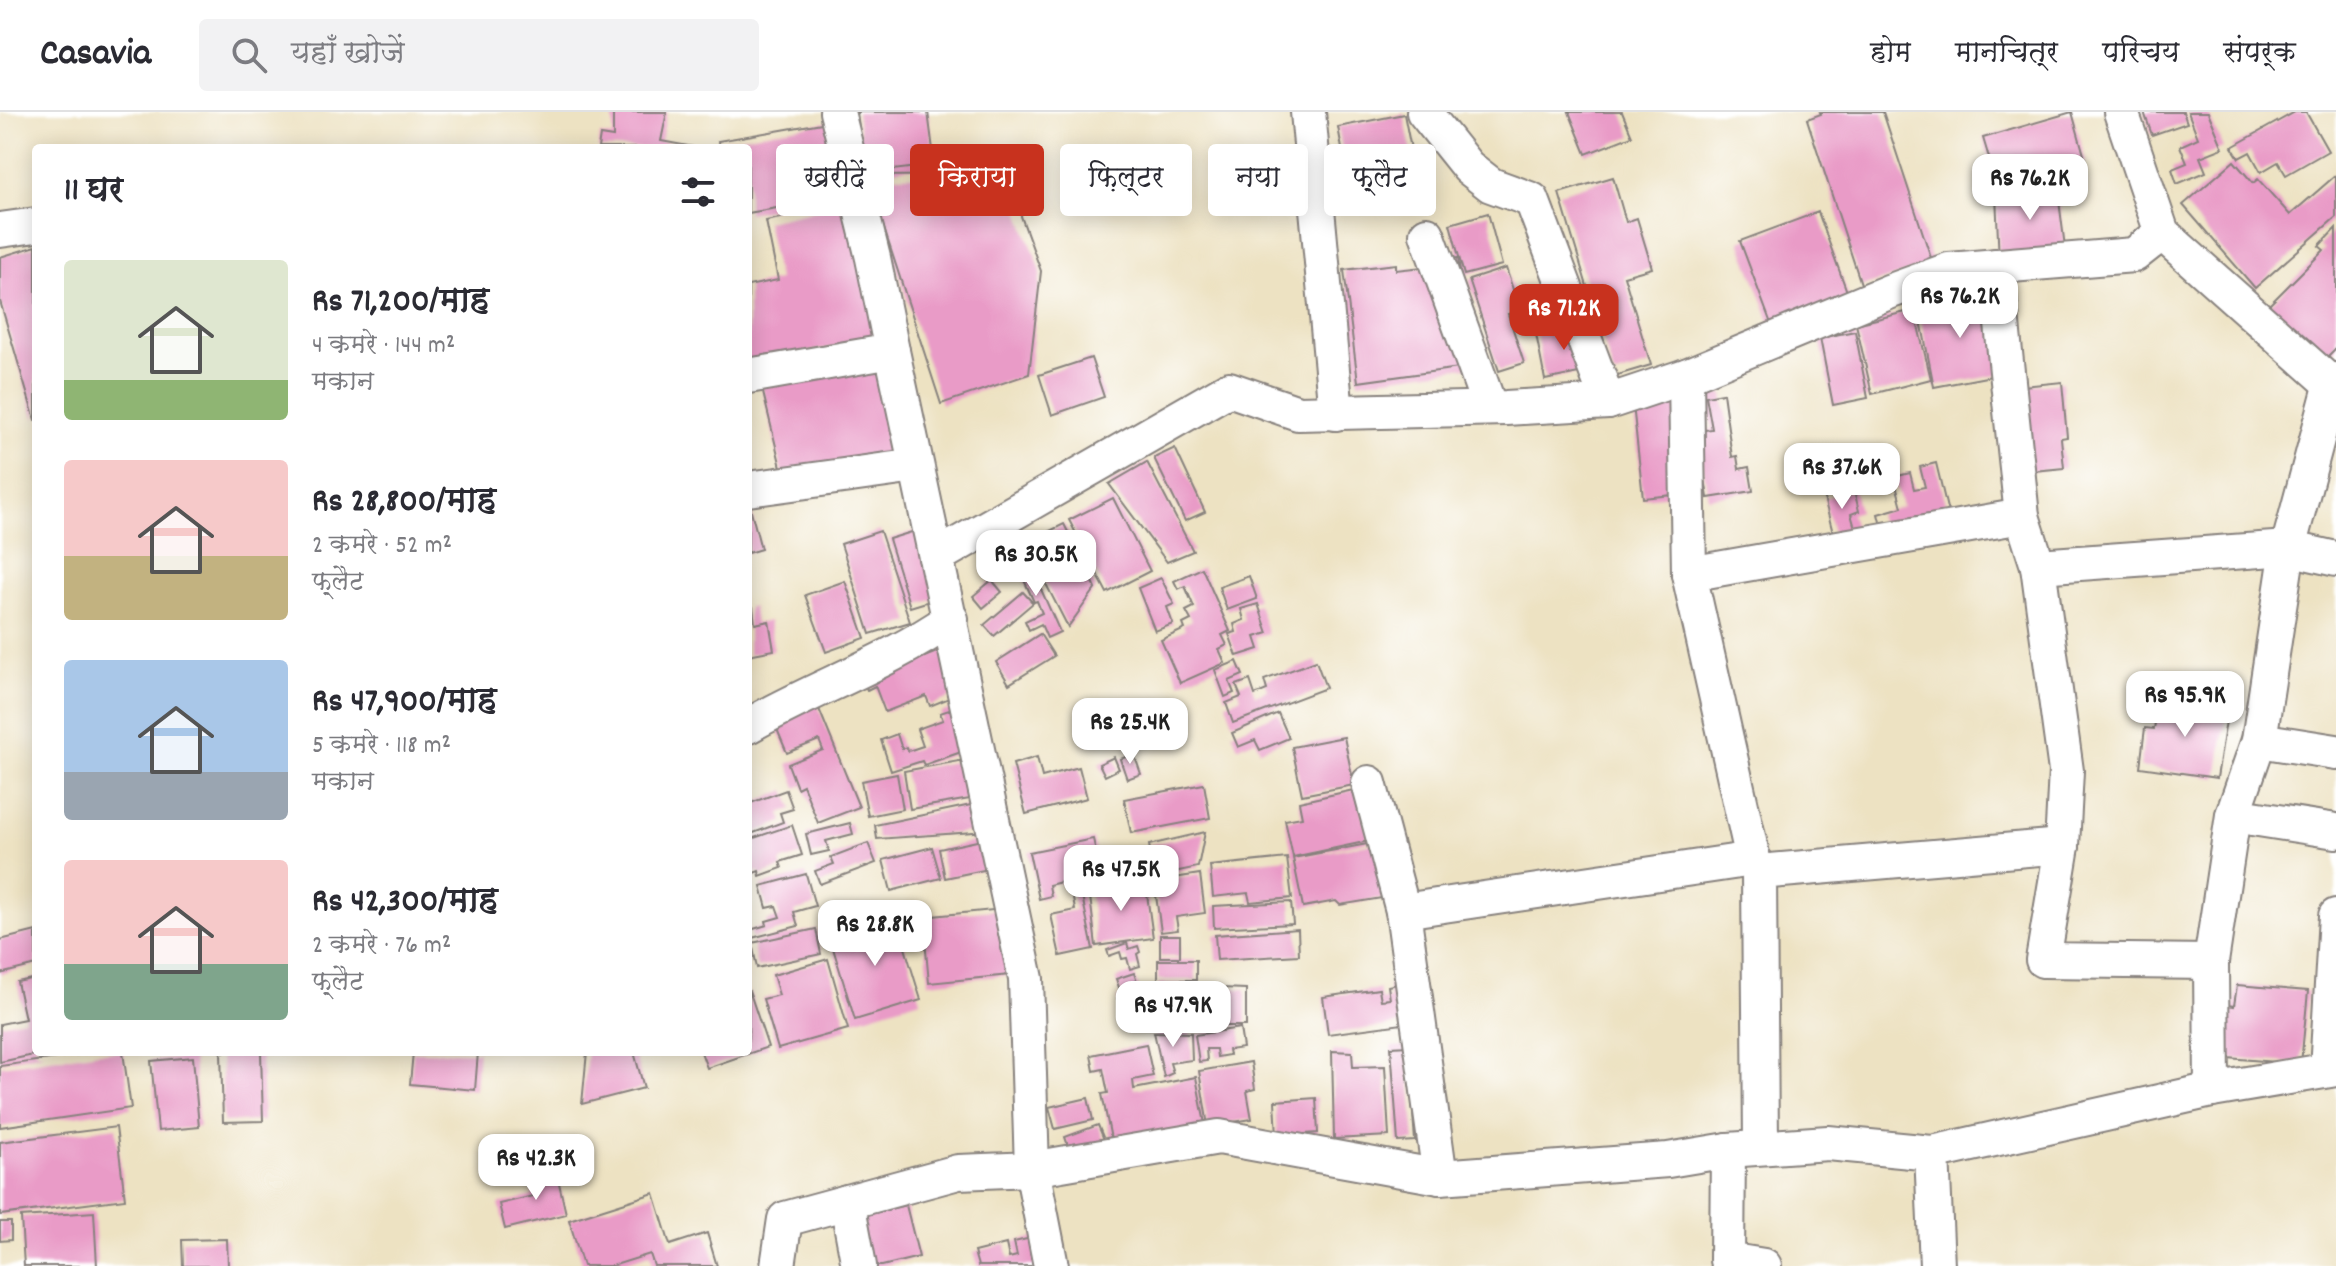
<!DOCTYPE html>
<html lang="hi">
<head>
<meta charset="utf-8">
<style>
  :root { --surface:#fff; --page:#f2f2f3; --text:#2b2b33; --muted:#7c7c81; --line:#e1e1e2; --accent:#c8321e }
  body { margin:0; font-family:Dekko,"Playpen Sans Deva",sans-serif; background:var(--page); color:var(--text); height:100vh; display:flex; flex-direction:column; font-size:30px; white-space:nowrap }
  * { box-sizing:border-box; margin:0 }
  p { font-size:26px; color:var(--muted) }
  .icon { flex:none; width:44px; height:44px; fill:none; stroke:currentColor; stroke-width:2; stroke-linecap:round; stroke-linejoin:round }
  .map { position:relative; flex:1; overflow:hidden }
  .sheet { position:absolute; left:32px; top:32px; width:720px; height:912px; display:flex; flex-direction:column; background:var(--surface); border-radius:8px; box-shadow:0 4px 20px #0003 }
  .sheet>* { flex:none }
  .banner { position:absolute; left:776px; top:32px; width:760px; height:72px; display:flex; gap:16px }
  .price { position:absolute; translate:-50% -68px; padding:0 18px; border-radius:16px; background:#fff; color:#222; font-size:26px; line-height:52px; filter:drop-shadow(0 2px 4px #0008) }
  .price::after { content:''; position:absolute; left:50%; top:48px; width:24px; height:18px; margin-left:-12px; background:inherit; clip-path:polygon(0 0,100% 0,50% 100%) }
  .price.active { background:var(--accent); color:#fff }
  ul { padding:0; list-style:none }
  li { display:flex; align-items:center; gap:24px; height:200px; padding:0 32px }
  li span { display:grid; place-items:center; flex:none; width:224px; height:160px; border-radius:8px; color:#555 }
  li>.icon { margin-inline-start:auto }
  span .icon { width:96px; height:96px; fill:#fffc; stroke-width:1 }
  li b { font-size:34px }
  h2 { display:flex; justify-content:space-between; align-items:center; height:96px; padding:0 32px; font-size:34px }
  .chip { padding:0 28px; border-radius:8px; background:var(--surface); box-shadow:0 4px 20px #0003; font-size:28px; line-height:72px }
  .chip.active { background:var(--accent); color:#fff }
  header { display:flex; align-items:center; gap:48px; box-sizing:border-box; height:112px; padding:0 40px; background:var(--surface); border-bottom:2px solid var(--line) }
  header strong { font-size:38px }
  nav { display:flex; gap:44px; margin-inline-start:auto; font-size:28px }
  .search { width:560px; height:72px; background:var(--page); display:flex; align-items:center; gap:20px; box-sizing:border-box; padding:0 28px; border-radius:8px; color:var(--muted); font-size:30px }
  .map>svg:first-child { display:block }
  .building { fill:#e99bc7 }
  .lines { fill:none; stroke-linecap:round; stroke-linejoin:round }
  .minor-casing { stroke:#88827e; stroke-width:38 }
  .minor { stroke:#fff; stroke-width:34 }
</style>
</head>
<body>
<header>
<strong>Casavia</strong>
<div class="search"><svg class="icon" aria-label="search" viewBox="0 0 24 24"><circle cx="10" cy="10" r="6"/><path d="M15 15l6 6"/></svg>यहाँ खोजें</div>
<nav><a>होम</a><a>मानचित्र</a><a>परिचय</a><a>संपर्क</a></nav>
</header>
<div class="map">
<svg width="2336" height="1154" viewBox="0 0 2336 1154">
  <rect width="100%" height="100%" fill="#fff"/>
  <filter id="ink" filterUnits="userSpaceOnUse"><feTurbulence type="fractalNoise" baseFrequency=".0125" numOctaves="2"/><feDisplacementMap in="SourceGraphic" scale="16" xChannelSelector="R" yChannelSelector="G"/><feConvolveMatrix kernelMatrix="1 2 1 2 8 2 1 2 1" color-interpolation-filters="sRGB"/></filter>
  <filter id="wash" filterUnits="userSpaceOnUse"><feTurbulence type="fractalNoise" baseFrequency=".006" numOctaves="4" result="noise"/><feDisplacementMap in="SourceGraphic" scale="32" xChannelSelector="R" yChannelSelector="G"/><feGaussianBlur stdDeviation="1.8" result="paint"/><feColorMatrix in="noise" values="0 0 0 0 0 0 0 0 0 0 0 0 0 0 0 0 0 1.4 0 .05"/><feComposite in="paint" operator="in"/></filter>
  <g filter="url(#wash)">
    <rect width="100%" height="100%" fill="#ede2c2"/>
    <g id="blocks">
      <g class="building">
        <polygon points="613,0 667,0 661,29 699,36 598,36 600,23 613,25"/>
        <polygon points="857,0 928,0 935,53 868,61 856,24 860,23"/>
        <polygon points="1569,0 1622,0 1632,24 1586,42"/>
        <polygon points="1820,0 1883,0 1933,152 1862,175 1807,7 1821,2"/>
        <polygon points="2072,0 2086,50 1998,76 1983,26"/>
        <polygon points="2144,0 2183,0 2187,11 2152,23"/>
        <polygon points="2188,0 2208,0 2223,36 2200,45 2206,60 2177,72 2172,57 2187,51 2180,34 2198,26"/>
        <polygon points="2295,0 2306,0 2328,39 2286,63 2278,50 2261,60 2250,40 2239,46 2232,35"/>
        <polygon points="1404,2 1418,72 1345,86 1338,55 1345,53 1338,15"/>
        <polygon points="839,8 847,55 824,58 829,87 748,101 748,36 719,36 718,29"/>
        <polygon points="2234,49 2253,71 2258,67 2290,103 2336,63 2336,105 2255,176 2183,93"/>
        <polygon points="1006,63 1041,159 1029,262 941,292 867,64"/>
        <polygon points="1613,65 1626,110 1637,106 1652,156 1624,164 1651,253 1614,264 1559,81"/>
        <polygon points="2056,65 2066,143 1999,149 1996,83"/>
        <polygon points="849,91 880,227 748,251 748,174 778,168 766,109"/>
        <polygon points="1818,100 1850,188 1773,217 1740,129"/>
        <polygon points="1488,101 1502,153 1464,163 1450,112"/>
        <polygon points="2336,116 2336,236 2321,251 2266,196 2324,138 2319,134"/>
        <polygon points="36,134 36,308 35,308 0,189 0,145"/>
        <polygon points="1458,146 1474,254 1358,270 1344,158 1396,152 1396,158 1432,154 1432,150"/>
        <polygon points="1506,156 1520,199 1508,202 1524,251 1499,259 1469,168"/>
        <polygon points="1975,177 1977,187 1988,185 2002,262 1934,275 1918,193 1941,188 1945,206 1954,204 1950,182"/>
        <polygon points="1914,198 1931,267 1872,282 1856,212"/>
        <polygon points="1584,213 1593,258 1545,268 1536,222"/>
        <polygon points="1855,219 1868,286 1833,293 1820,226"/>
        <polygon points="1091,246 1104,285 1052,303 1039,263"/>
        <polygon points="896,247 919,342 786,376 760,268"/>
        <polygon points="2062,270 2067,325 2061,326 2064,356 2012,361 2003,276"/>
        <polygon points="1683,278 1693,381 1643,386 1632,283"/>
        <polygon points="1723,281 1732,345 1737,344 1739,357 1749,355 1753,379 1708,386 1698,319 1712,317 1706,284"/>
        <polygon points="1175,336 1205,400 1185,409 1154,346"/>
        <polygon points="1850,346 1856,372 1823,375 1820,353"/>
        <polygon points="1147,350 1193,439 1167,450 1109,372"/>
        <polygon points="1936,351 1950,409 1884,425 1878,402 1902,395 1894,365 1910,361 1914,377 1925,375 1920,355"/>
        <polygon points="1854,378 1859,399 1851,402 1855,416 1833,421 1824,386"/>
        <polygon points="1113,386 1150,459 1107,481 1069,408"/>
        <polygon points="749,391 761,437 748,441 748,392"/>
        <polygon points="1064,412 1096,476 1068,515 1025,431"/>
        <polygon points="928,415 949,483 910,495 889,427"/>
        <polygon points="880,419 910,510 870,522 841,432"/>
        <polygon points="1024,439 1060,520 1047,526 1041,512 1029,518 1025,509 1042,501 1037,489 1034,490 1013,444"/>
        <polygon points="1202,456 1230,519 1222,523 1227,533 1219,537 1225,551 1180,571 1161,528 1185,517 1183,512 1191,508 1186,499 1194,495 1185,474 1178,477 1174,469"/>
        <polygon points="1249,464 1257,487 1227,498 1219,475"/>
        <polygon points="1161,466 1174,492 1167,495 1173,512 1155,519 1138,476"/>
        <polygon points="992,468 1002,480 983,496 973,484"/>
        <polygon points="845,469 865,526 826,540 805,483"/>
        <polygon points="1023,480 1033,491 994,524 984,513"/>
        <polygon points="1258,492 1268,521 1255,525 1259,537 1237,544 1229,522 1236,520 1234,512 1244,508 1241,497"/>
        <polygon points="748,495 753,495 755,512 769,509 774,538 748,543"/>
        <polygon points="1040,522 1054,544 1009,572 996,550"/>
        <polygon points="947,536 964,580 930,594 926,584 885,600 875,574 867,578 860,561 892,558"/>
        <polygon points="1237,549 1243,563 1229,569 1234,581 1225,585 1215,558"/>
        <polygon points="1316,549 1326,576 1233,611 1226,591 1241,585 1236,573 1250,568 1255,583 1267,578 1264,568"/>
        <polygon points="2159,586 2228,596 2217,666 2140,655 2145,616 2154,617"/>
        <polygon points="817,592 859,695 818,711 803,673 797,676 788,652 823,638 819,628 787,641 774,610"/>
        <polygon points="952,597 964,639 924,653 922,649 891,659 881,628 897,622 902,637 906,635 908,639 923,634 917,617 943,608 940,601"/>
        <polygon points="1278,601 1289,626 1260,638 1255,628 1238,635 1232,621"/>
        <polygon points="1344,625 1354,673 1302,683 1292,635"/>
        <polygon points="1134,642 1141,662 1127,667 1120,647"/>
        <polygon points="987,644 994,683 910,697 904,659"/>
        <polygon points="1037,645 1042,665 1079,655 1087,686 1026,702 1013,652"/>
        <polygon points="1114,645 1119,657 1105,664 1099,652"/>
        <polygon points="897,662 903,697 868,704 861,669"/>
        <polygon points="1204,672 1210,706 1131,721 1124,687"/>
        <polygon points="1358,677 1369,729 1293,745 1285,708 1302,705 1299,690"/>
        <polygon points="786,678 793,697 780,701 783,710 748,723 748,692"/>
        <polygon points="995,688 1001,718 877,727 875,713"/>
        <polygon points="850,711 853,722 826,729 829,739 811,743 806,722"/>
        <polygon points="792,713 802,743 780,750 782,756 760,764 759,759 748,763 748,728"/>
        <polygon points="1205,720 1198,755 1155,764 1149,733"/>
        <polygon points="996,725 1003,754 945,766 939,737"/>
        <polygon points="1093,727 1098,748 1075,753 1076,758 1063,761 1065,769 1049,773 1051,784 1039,787 1029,740"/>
        <polygon points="1378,730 1388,785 1340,793 1336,789 1303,795 1293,746"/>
        <polygon points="868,731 876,751 820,772 815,759 834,752 831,745"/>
        <polygon points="932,735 941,766 891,779 883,748"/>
        <polygon points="1287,746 1292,786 1250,790 1248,781 1213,785 1210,754"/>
        <polygon points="806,762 815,794 794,800 798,814 752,826 750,818 767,813 766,809 780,805 776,794 767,796 761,774"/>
        <polygon points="1200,762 1205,801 1176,805 1178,818 1161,820 1154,769"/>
        <polygon points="1145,768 1153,826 1096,834 1089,776"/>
        <polygon points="1081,779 1093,837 1060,844 1051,803 1075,798 1072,781"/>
        <polygon points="1291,790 1293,812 1214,816 1213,794"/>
        <polygon points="1013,796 1020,862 929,871 923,805"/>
        <polygon points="895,803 921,888 855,908 829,823"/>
        <polygon points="816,817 821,842 757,856 752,831"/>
        <polygon points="1298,817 1299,843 1217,848 1215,823"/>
        <polygon points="36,819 36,853 0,862 0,828"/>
        <rect x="1160" y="823" width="20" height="22"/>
        <polygon points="1127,831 1129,837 1138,834 1140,840 1137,842 1140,854 1130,857 1127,846 1122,847 1120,840 1109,844 1107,838"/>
        <polygon points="828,847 848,917 778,937 763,887 779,883 773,863"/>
        <rect x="1158" y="848" width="38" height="20"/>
        <polygon points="1134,861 1142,885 1119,892 1117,886 1122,884 1116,867"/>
        <polygon points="36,866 36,940 43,941 0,950 0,912 25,907 17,870"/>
        <polygon points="1159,871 1190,872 1189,888 1213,890 1212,908 1182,907 1181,910 1157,909"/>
        <polygon points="1397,872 1403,912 1328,922 1323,885 1379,877 1381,888 1390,887 1388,874"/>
        <polygon points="2237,873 2308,879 2301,952 2216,945 2221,892 2234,894"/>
        <polygon points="1221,876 1246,877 1246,914 1220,914"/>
        <polygon points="749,878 768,935 707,956 701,940 748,940"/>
        <polygon points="1240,916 1243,936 1228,938 1229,943 1217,945 1216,937 1206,937 1207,949 1199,950 1195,923"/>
        <polygon points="1154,920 1191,921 1192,948 1170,951 1173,961 1164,965"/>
        <polygon points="1146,932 1153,964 1133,968 1134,977 1196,965 1206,1017 1113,1037 1102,982 1108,981 1103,957 1094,959 1091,943"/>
        <polygon points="1408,934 1415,1029 1398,1030 1391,935"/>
        <polygon points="1332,939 1352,940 1353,955 1385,954 1389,1024 1334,1027"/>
        <polygon points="99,940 123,940 131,996 0,1015 0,954"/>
        <polygon points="221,940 261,940 263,1009 223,1010"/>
        <polygon points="413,940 478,940 475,978 410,972"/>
        <polygon points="587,940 634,940 644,976 582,992"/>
        <polygon points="193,945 199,1015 158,1019 151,949"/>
        <polygon points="1251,950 1255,977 1247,979 1252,1007 1208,1014 1199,959"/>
        <polygon points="1088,986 1093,1008 1055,1017 1049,995"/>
        <polygon points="1316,986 1318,1021 1277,1024 1275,989"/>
        <polygon points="1098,1013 1105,1030 1071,1042 1065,1025"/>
        <polygon points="116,1015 125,1087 0,1103 0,1030"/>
        <polygon points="556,1058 566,1102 505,1117 499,1092 533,1084 528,1064"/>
        <polygon points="654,1081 670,1133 707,1121 717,1154 654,1154 650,1142 612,1154 583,1154 569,1108"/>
        <polygon points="906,1093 919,1145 882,1154 866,1154 854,1106"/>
        <polygon points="94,1100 97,1154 24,1154 21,1105"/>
        <polygon points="0,1110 11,1110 11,1128 0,1129"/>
        <polygon points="1044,1123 1051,1154 978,1154 974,1140 1006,1132 1009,1146 1017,1144 1014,1130"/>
        <polygon points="227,1127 228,1154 183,1154 182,1128"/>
      </g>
    </g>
  </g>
  <g filter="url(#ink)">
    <use href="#blocks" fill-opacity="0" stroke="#88827e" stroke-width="2"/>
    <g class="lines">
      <g class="minor-casing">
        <g id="minor">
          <polyline points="837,0 873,146 892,239"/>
          <polyline points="1308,0 1336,301"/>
          <polyline points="1424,0 1468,55 1491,73 1532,88 1608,290"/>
          <polyline points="2121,0 2162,121 2336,276"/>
          <polyline points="0,118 36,113"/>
          <polyline points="1427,122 1490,296"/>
          <polyline points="1996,154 2022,404"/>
          <polyline points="748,264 892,239 1026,867 1032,1057 1051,1154"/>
          <polyline points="1686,264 1689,462"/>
          <polyline points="748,377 916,354"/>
          <polyline points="936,445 1229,277 1298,301 1506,296 1608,290 1686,264 1891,179 1949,158 2134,143 2162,121"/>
          <polyline points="2038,454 2066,659 2062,734"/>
          <path d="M748,614C814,576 888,551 951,507"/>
          <polyline points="2259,628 2336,640"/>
          <polyline points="1369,671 1403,799 1440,1065"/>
          <polyline points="2233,703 2336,719"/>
          <polyline points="1403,799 1753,747 1689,462 2022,404 2038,454 2288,436 2336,447"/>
          <polyline points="2327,958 2336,804"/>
          <polyline points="2212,978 2211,850 2233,703 2259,628 2288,436 2332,271 2336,268"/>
          <polyline points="1761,1035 1759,760 2062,734 2043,848 2211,850"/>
          <polyline points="1728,1038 1727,1148 1764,1154"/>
          <polyline points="1932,1041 1937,1154"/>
          <polyline points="847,1090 859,1154"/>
          <polyline points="778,1154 785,1107 958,1060 1032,1057 1219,1025 1440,1065 1668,1048 1728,1038 1828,1031 1932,1041 2212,978 2336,957"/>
        </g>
      </g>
      <use href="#minor" class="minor"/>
    </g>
  </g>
</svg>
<b class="price" style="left:2030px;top:110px">Rs 76.2K</b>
<b class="price" style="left:1960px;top:228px">Rs 76.2K</b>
<b class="price active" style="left:1564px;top:240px">Rs 71.2K</b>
<b class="price" style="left:1842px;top:399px">Rs 37.6K</b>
<b class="price" style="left:1036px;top:486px">Rs 30.5K</b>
<b class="price" style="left:2185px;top:627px">Rs 95.9K</b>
<b class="price" style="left:1130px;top:654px">Rs 25.4K</b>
<b class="price" style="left:1121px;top:801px">Rs 47.5K</b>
<b class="price" style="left:875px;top:856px">Rs 28.8K</b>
<b class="price" style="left:1173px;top:937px">Rs 47.9K</b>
<b class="price" style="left:536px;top:1090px">Rs 42.3K</b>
<div class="banner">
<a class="chip">खरीदें</a>
<a class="chip active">किराया</a>
<a class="chip">फ़िल्टर</a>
<a class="chip">नया</a>
<a class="chip">फ़्लैट</a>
</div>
<section class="sheet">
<h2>11 घर<svg class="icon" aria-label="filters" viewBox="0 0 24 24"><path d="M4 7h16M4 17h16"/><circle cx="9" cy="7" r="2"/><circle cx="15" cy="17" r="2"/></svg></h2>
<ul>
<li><span style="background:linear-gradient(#dfe7d0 75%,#8fb573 0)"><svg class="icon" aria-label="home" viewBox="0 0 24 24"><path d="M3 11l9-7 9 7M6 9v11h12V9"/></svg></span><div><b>Rs 71,200/माह</b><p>4 कमरे · 144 m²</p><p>मकान</p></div></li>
<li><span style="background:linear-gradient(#f6c9c9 60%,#c2b280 0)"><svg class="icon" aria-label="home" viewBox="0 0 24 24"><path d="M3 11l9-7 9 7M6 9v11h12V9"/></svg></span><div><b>Rs 28,800/माह</b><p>2 कमरे · 52 m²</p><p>फ़्लैट</p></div></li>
<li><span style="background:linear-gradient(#a9c7e8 70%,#9aa5b1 0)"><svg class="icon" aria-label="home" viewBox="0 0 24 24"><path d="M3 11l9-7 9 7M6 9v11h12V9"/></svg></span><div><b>Rs 47,900/माह</b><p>5 कमरे · 118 m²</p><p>मकान</p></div></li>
<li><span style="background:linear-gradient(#f6c9c9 65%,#7fa58c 0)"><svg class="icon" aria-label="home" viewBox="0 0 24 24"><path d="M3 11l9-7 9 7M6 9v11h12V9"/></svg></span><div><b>Rs 42,300/माह</b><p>2 कमरे · 76 m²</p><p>फ़्लैट</p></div></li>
</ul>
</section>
</div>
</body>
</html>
